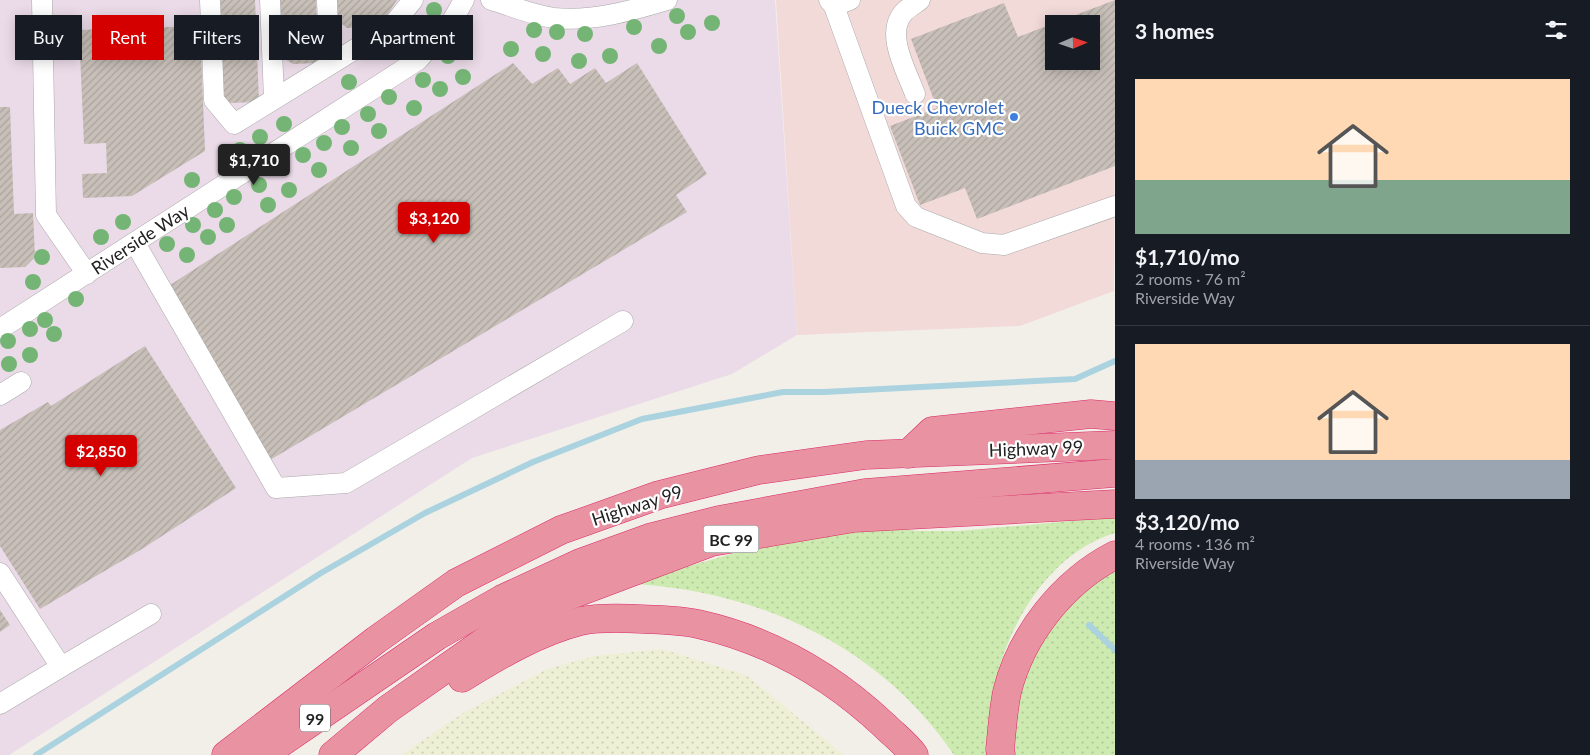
<!DOCTYPE html>
<html lang="en">
<head>
<meta charset="utf-8">
<style>
  :root { --surface:#171b24; --page:#20242c; --text:#f1f3f6; --muted:#9ea1a6; --line:#363941; --accent:#d40000 }
  body { margin:0; font-family:Lato,sans-serif; background:var(--page); color:var(--text); height:100vh; display:flex; flex-direction:column; font-size:19px; white-space:nowrap }
  * { box-sizing:border-box; margin:0 }
  p { font-size:16px; color:var(--muted) }
  .icon { flex:none; width:28px; height:28px; fill:none; stroke:currentColor; stroke-width:2; stroke-linecap:round; stroke-linejoin:round }
  .map { position:relative; flex:1; overflow:hidden }
  .panel { display:flex; flex-direction:column; background:var(--surface); width:475px }
  .panel>* { flex:none }
  .guide { position:absolute; left:15px; top:15px; width:475px; height:45px; display:flex; gap:10px }
  .needle { width:32px; rotate:88deg }
  .tools { position:absolute; left:1045px; top:15px; display:grid; gap:10px }
  .tools a { display:grid; place-items:center; width:55px; height:55px; border-radius:0px; background:var(--surface); box-shadow:0 2px 12px #0003; font-size:25px }
  .price { position:absolute; translate:-50% -42px; padding:0 11px; border-radius:5px; background:var(--accent); color:#fff; font-size:16px; line-height:32px; filter:drop-shadow(0 1px 2px #0008) }
  .price::after { content:''; position:absolute; left:50%; top:30px; width:15px; height:11px; margin-left:-8px; background:inherit; clip-path:polygon(0 0,100% 0,50% 100%) }
  .price.current { background:#222; color:#fff }
  ul { padding:0; list-style:none }
  li { display:grid; align-content:center; gap:10px; height:265px; padding:0 20px }
  li+li { border-top:1px solid var(--line) }
  li span { display:grid; place-items:center; height:155px; border-radius:0px; color:#555 }
  li>.icon { margin-inline-start:auto }
  span .icon { width:90px; height:90px; fill:#fffc; stroke-width:1 }
  li b { font-size:21px }
  h2 { display:flex; justify-content:space-between; align-items:center; height:60px; padding:0 20px; font-size:21px }
  .tag { padding:0 18px; border-radius:0px; background:var(--surface); box-shadow:0 2px 12px #0003; font-size:18px; line-height:45px }
  .tag.current { background:var(--accent); color:#fff }
  main { display:flex; flex:1; min-height:0 }
  .map>svg:first-child { display:block }
  .commercial { fill:#f2dad9; fill-rule:evenodd }
  .industrial { fill:#ebdbe8 }
  .farmland { fill:url(#farmland-dots) }
  .grass { fill:url(#grass-dots) }
  .lines { fill:none; stroke-linecap:round; stroke-linejoin:round }
  .stream { stroke:#aad3df; stroke-width:6 }
  .building { fill:url(#building-hatch); fill-rule:evenodd }
  .minor-casing { stroke:#a9a9a9; stroke-width:21 }
  .highway-casing { stroke:#dc2a67; stroke-width:29 }
  .minor { stroke:#fff; stroke-width:20 }
  .highway { stroke:#e892a2; stroke-width:28 }
  .tree { fill:#74b475 }
  .shop-dot { fill:#3f7fe0; stroke:#fff; stroke-width:2 }
  .labels { text-anchor:middle; dominant-baseline:central; stroke-width:4.5; stroke-linejoin:round; paint-order:stroke }
  .shield { fill:#fff; stroke:#646464; stroke-width:1 }
  .shield-label { font-size:16px; font-weight:bold; fill:#222 }
  .shop-label { font-size:18px; fill:#366cbe; stroke:#fff; text-anchor:end }
  .street-label { font-size:18px; fill:#222; stroke:#fff }
</style>
</head>
<body>
<main>
<div class="map">
<svg width="1115" height="755" viewBox="0 0 1115 755">
  <defs>
    <pattern id="farmland-dots" width="8" height="8" patternUnits="userSpaceOnUse" patternTransform="scale(1.25)"><rect width="8" height="8" fill="#eef0d5"/><path d="M2 2h.1M6 6h.1" fill="none" stroke="#ccceb7" stroke-width="1.8" stroke-linecap="round"/></pattern>
    <pattern id="grass-dots" width="8" height="8" patternUnits="userSpaceOnUse" patternTransform="scale(1.25)"><rect width="8" height="8" fill="#cdebb0"/><path d="M2 2h.1M6 6h.1" fill="none" stroke="#b0c997" stroke-width="1.8" stroke-linecap="round"/></pattern>
    <pattern id="building-hatch" width="6" height="6" patternUnits="userSpaceOnUse" patternTransform="scale(1.25)"><rect width="6" height="6" fill="#c7bfb8"/><path d="M-1 1l2-2M0 6l6-6M5 7l2-2" fill="none" stroke="#aba49e"/></pattern>
  </defs>
  <rect width="100%" height="100%" fill="#f2efe9"/>
  <path class="commercial" d="M776,0H1115L1114,291L1020,326L797,335ZM1054,24H1091V61H1054Z"/>
  <polygon class="industrial" points="0,0 775,0 797,335 732,374 472,458 9,755 0,755"/>
  <polygon class="farmland" points="662,649 746,675 844,755 401,755 463,713 547,669 595,656"/>
  <g class="grass">
    <path d="M1115,517V533C1048,553 1005,628 993,694C989,713 991,735 991,755H954C881,647 762,592 635,584L675,570L756,547L880,525L916,531H959Z"/>
    <polygon points="1115,563 1115,755 1015,755 1015,719 1024,674 1056,614"/>
  </g>
  <g class="lines">
    <g class="stream">
      <polyline points="1089,625 1115,650"/>
      <polyline points="36,755 321,573 425,513 533,462 642,419 783,392 824,392 1075,379 1115,361"/>
    </g>
  </g>
  <g class="building">
    <polygon points="219,0 255,0 259,102 230,103 222,94"/>
    <polygon points="279,0 316,0 318,63 293,64 280,56"/>
    <polygon points="336,0 397,0 380,26 347,28 337,20"/>
    <path d="M1115,0V166L977,219L965,188L920,205L890,126L937,108L911,39L1004,3L1018,37ZM1054,24H1091V61H1054Z"/>
    <polygon points="200,26 205,151 132,196 83,198 82,174 107,173 106,143 84,144 79,30"/>
    <polygon points="513,63 532,84 558,68 570,84 595,68 606,83 637,63 707,174 676,195 687,212 270,460 167,287"/>
    <polygon points="0,107 10,107 14,214 33,213 35,257 25,267 0,268"/>
    <polygon points="145,346 236,488 142,549 40,609 0,546 0,430 48,402 51,406"/>
    <polygon points="0,610 10,625 0,632"/>
  </g>
  <g class="lines">
    <g class="minor-casing">
      <g id="minor">
        <polyline points="42,0 46,215 87,274"/>
        <polyline points="210,0 214,100 234,124 391,27 413,0"/>
        <polyline points="270,0 274,99"/>
        <polyline points="327,0 329,65"/>
        <path d="M491,0C512,6 532,15 554,18C591,22 631,11 667,0"/>
        <polyline points="829,0 834,6 906,206 916,217 982,243 1004,245 1115,206"/>
        <polyline points="834,6 850,0"/>
        <path d="M915,94C907,72 884,33 904,12C909,7 915,4 920,0"/>
        <polyline points="135,243 276,488 346,483 623,321"/>
        <polyline points="0,329 418,60 452,21 464,0"/>
        <polyline points="0,395 21,382"/>
        <polyline points="0,573 61,667 151,614"/>
        <polyline points="0,704 61,667"/>
      </g>
    </g>
    <g class="highway-casing">
      <g id="highway">
        <polyline points="908,454 932,431 1091,414 1115,416"/>
        <path d="M462,678C499,655 538,632 581,621C600,617 622,618 641,619C660,620 680,620 698,624C770,640 832,676 885,726C894,735 906,744 914,755"/>
        <polyline points="226,755 376,640 456,583 561,530 659,495 759,470 866,455 1115,445"/>
        <polyline points="263,755 437,636 502,599 580,563 652,537 719,520 865,493 1115,473"/>
        <polyline points="333,755 388,709 526,612 712,542 854,518 1115,504"/>
        <path d="M1001,755L1000,749C1002,731 1003,711 1007,692C1021,635 1063,582 1115,555"/>
      </g>
    </g>
    <use href="#minor" class="minor"/>
    <use href="#highway" class="highway"/>
  </g>
  <g class="tree">
    <circle cx="434" cy="10" r="8"/>
    <circle cx="677" cy="16" r="8"/>
    <circle cx="712" cy="23" r="8"/>
    <circle cx="634" cy="27" r="8"/>
    <circle cx="420" cy="28" r="8"/>
    <circle cx="534" cy="30" r="8"/>
    <circle cx="557" cy="32" r="8"/>
    <circle cx="688" cy="32" r="8"/>
    <circle cx="585" cy="34" r="8"/>
    <circle cx="659" cy="46" r="8"/>
    <circle cx="511" cy="49" r="8"/>
    <circle cx="397" cy="50" r="8"/>
    <circle cx="543" cy="54" r="8"/>
    <circle cx="448" cy="56" r="8"/>
    <circle cx="610" cy="56" r="8"/>
    <circle cx="579" cy="61" r="8"/>
    <circle cx="463" cy="77" r="8"/>
    <circle cx="423" cy="80" r="8"/>
    <circle cx="349" cy="82" r="8"/>
    <circle cx="440" cy="89" r="8"/>
    <circle cx="389" cy="97" r="8"/>
    <circle cx="414" cy="108" r="8"/>
    <circle cx="368" cy="114" r="8"/>
    <circle cx="284" cy="124" r="8"/>
    <circle cx="342" cy="127" r="8"/>
    <circle cx="379" cy="131" r="8"/>
    <circle cx="260" cy="137" r="8"/>
    <circle cx="324" cy="143" r="8"/>
    <circle cx="351" cy="148" r="8"/>
    <circle cx="240" cy="150" r="8"/>
    <circle cx="303" cy="155" r="8"/>
    <circle cx="282" cy="166" r="8"/>
    <circle cx="319" cy="170" r="8"/>
    <circle cx="192" cy="180" r="8"/>
    <circle cx="259" cy="185" r="8"/>
    <circle cx="289" cy="190" r="8"/>
    <circle cx="234" cy="197" r="8"/>
    <circle cx="268" cy="205" r="8"/>
    <circle cx="215" cy="210" r="8"/>
    <circle cx="123" cy="222" r="8"/>
    <circle cx="193" cy="225" r="8"/>
    <circle cx="227" cy="225" r="8"/>
    <circle cx="101" cy="237" r="8"/>
    <circle cx="208" cy="237" r="8"/>
    <circle cx="167" cy="244" r="8"/>
    <circle cx="187" cy="255" r="8"/>
    <circle cx="42" cy="257" r="8"/>
    <circle cx="33" cy="282" r="8"/>
    <circle cx="76" cy="299" r="8"/>
    <circle cx="45" cy="320" r="8"/>
    <circle cx="30" cy="329" r="8"/>
    <circle cx="54" cy="334" r="8"/>
    <circle cx="8" cy="341" r="8"/>
    <circle cx="30" cy="355" r="8"/>
    <circle cx="9" cy="364" r="8"/>
  </g>
  <circle class="shop-dot" cx="1014" cy="117" r="5"/>
  <g class="labels">
    <g class="shield">
      <rect x="703.5" y="525.5" width="55" height="27" rx="4"/>
      <rect x="300" y="704.5" width="30" height="27" rx="4"/>
    </g>
    <g class="shield-label">
      <text x="731" y="539">BC 99</text>
      <text x="315" y="718">99</text>
    </g>
    <g class="shop-label">
      <text x="1004" y="107">Dueck Chevrolet<tspan x="1004" dy="21">Buick GMC</tspan></text>
    </g>
    <g class="street-label">
      <text transform="translate(140 239) rotate(-33)">Riverside Way</text>
      <text transform="translate(1036 448) rotate(-2)">Highway 99</text>
      <text transform="translate(637 505) rotate(-18)">Highway 99</text>
    </g>
  </g>
</svg>
<div class="tools">
<a><svg class="needle" viewBox="-14 -14 28 28"><path d="M0-13l5 13h-10z" fill="#e53935"/><path d="M0 13l5-13h-10z" fill="#9ea1a6"/></svg></a>
</div>
<b class="price current" style="left:254px;top:186px">$1,710</b>
<b class="price" style="left:434px;top:244px">$3,120</b>
<b class="price" style="left:101px;top:477px">$2,850</b>
<div class="guide">
<a class="tag">Buy</a>
<a class="tag current">Rent</a>
<a class="tag">Filters</a>
<a class="tag">New</a>
<a class="tag">Apartment</a>
</div>
</div>
<section class="panel">
<h2>3 homes<svg class="icon" aria-label="filters" viewBox="0 0 24 24"><path d="M4 7h16M4 17h16"/><circle cx="9" cy="7" r="2"/><circle cx="15" cy="17" r="2"/></svg></h2>
<ul>
<li><span style="background:linear-gradient(#ffd9b3 65%,#7fa58c 0)"><svg class="icon" aria-label="home" viewBox="0 0 24 24"><path d="M3 11l9-7 9 7M6 9v11h12V9"/></svg></span><div><b>$1,710/mo</b><p>2 rooms · 76 m²</p><p>Riverside Way</p></div></li>
<li><span style="background:linear-gradient(#ffd9b3 75%,#9aa5b1 0)"><svg class="icon" aria-label="home" viewBox="0 0 24 24"><path d="M3 11l9-7 9 7M6 9v11h12V9"/></svg></span><div><b>$3,120/mo</b><p>4 rooms · 136 m²</p><p>Riverside Way</p></div></li>
</ul>
</section>
</main>
</body>
</html>
